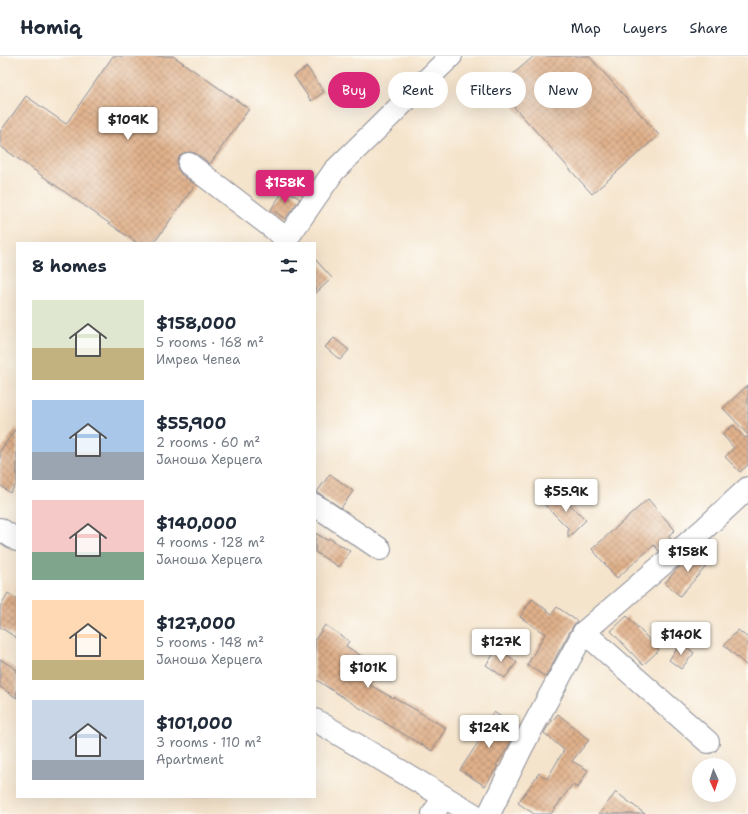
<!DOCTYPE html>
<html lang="en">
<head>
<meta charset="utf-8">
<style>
  :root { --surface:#fff; --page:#f2f2f3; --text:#1f2937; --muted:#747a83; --line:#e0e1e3; --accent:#db2777 }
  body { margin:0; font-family:"Shantell Sans",sans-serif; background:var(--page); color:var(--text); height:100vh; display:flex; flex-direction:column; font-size:15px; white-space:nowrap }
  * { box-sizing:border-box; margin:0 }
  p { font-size:13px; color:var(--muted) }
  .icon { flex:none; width:22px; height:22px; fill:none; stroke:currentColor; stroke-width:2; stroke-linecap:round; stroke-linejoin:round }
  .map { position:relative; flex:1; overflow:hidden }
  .side { position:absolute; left:16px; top:186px; width:300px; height:556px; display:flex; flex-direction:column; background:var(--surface); border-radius:0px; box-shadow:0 4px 16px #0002 }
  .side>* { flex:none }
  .top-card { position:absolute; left:328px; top:16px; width:360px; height:36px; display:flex; gap:8px }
  .needle { width:26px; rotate:177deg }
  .fabs { position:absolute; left:692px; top:702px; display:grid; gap:8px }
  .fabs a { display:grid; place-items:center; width:44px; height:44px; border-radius:50%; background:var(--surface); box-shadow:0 4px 16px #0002; font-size:20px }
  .price { position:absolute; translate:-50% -34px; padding:0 9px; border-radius:4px; background:#fff; color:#222; font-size:13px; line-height:26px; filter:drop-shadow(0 1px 2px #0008) }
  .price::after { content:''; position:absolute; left:50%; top:24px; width:12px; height:9px; margin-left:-6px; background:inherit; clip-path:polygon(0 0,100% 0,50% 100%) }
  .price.selected { background:var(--accent); color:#fff }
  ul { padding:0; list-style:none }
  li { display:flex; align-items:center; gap:12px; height:100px; padding:0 16px }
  li span { display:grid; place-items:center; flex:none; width:112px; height:80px; border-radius:0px; color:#555 }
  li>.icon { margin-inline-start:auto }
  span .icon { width:48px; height:48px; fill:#fffc; stroke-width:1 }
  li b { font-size:17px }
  h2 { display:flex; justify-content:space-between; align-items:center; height:48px; padding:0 16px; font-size:17px }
  .pill { padding:0 14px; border-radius:18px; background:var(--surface); box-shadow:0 4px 16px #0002; font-size:14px; line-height:36px }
  .pill.selected { background:var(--accent); color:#fff }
  header { display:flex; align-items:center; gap:24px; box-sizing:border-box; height:56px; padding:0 20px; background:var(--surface); border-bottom:1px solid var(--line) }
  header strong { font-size:19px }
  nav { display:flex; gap:22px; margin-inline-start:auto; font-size:14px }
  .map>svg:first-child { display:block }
  .building { fill:url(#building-cross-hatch) }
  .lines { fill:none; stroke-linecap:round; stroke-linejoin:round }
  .minor-casing { stroke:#888a95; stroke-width:24 }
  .major-casing { stroke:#888a95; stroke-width:24 }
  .minor { stroke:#fff; stroke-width:22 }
  .major { stroke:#fff; stroke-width:22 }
</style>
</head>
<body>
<header>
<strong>Homiq</strong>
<nav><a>Map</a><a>Layers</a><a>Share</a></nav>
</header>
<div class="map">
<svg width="748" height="758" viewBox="0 0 748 758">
  <defs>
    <pattern id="building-cross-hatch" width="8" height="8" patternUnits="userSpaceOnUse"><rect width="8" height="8" fill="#e0b08a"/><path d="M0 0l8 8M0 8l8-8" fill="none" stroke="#b59074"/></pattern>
  </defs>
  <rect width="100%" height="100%" fill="#fdfcf7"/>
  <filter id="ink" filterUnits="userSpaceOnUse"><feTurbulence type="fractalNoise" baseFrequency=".025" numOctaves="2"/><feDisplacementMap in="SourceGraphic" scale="8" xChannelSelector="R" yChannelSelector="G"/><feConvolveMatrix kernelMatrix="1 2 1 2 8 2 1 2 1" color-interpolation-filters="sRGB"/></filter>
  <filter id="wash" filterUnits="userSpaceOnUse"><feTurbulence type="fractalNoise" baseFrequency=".012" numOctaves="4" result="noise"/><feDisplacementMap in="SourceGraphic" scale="16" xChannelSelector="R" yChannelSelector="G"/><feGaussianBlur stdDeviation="0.9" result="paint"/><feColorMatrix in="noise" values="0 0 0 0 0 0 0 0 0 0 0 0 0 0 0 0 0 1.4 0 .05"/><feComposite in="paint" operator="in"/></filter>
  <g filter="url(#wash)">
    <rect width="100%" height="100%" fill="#f5e4cc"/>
    <g id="blocks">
      <g class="building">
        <polygon points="113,0 173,0 249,53 210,108 197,98 191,96 184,97 179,101 177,107 178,113 181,118 195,129 154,187 137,187 0,90 0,76 26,40 66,68"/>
        <polygon points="534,0 589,0 659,79 592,138 497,32"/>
        <polygon points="307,11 324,36 311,45 294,20"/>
        <polygon points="285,133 300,143 285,163 271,153"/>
        <polygon points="315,203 332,222 315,238"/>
        <polygon points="334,282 349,294 340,304 325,291"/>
        <polygon points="748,329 748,379 723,352"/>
        <polygon points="733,369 745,382 748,380 748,409 740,416 725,401 734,392 722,378"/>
        <polygon points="17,371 17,427 10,437 0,429 0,395"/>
        <polygon points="330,418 353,435 341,452 317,436"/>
        <polygon points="557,436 586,464 568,482 568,472 545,449"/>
        <polygon points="648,443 675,474 668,480 672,484 659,495 654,489 617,522 592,493"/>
        <polygon points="315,477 327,484 329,482 350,495 339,511 315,496"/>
        <polygon points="698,494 711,505 680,540 665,527 677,513"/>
        <polygon points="8,537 17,543 17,582 0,571 0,551"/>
        <polygon points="532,543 552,558 557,551 577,565 573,570 558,597 546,621 527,609 545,578 520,561"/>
        <polygon points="627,560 659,594 643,609 611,575"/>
        <polygon points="325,569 349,585 346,590 381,613 370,629 393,642 394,641 446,672 432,695 355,649 315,623 315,584"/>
        <polygon points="738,574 748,582 748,611 724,589"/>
        <polygon points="681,587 694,597 681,613 669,604"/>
        <polygon points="498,592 517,606 505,622 486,609"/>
        <polygon points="0,603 17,614 17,642 0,631"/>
        <polygon points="494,656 518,673 506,694 496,709 498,710 485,730 460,714 483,679 480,676"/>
        <polygon points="558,658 589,684 572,705 588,714 578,732 572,729 551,758 534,758 518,747 539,717 547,723 564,694 544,677 548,670"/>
        <polygon points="616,736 645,758 599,758"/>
      </g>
    </g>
  </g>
  <g filter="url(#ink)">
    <use href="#blocks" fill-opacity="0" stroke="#888a95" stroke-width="1"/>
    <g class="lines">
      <g class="minor-casing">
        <g id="minor">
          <polyline points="189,108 287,183"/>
          <polyline points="284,187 334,115 451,0"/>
          <polyline points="315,449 380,493"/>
          <polyline points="584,576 708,686"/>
          <polyline points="433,758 444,741"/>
          <polyline points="489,758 523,689 584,576 705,472 748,432"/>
        </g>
      </g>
      <g class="major-casing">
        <g id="major">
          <polyline points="0,473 17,484"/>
          <polyline points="315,664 473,758"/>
        </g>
      </g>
      <use href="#minor" class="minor"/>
      <use href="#major" class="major"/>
    </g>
  </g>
</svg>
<div class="fabs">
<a><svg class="needle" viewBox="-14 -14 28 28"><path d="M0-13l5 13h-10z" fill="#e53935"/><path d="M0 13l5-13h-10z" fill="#747a83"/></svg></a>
</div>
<b class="price" style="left:128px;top:85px">$109K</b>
<b class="price selected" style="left:285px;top:148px">$158K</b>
<b class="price" style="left:566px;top:457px">$55.9K</b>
<b class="price" style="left:688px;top:517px">$158K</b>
<b class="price" style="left:681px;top:600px">$140K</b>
<b class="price" style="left:501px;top:607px">$127K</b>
<b class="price" style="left:368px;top:633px">$101K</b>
<b class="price" style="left:489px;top:693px">$124K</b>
<div class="top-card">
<a class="pill selected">Buy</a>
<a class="pill">Rent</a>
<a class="pill">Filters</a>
<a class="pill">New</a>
</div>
<section class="side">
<h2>8 homes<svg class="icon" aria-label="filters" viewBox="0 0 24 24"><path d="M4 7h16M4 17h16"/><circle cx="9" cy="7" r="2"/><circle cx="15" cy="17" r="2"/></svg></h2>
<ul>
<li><span style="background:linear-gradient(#dfe7d0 60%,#c2b280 0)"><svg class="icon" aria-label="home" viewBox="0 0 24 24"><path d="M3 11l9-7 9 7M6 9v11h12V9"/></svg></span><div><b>$158,000</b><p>5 rooms · 168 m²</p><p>Имреа Чепеа</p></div></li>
<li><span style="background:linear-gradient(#a9c7e8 65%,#9aa5b1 0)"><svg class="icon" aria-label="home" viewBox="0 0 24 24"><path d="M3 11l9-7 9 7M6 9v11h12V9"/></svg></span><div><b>$55,900</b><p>2 rooms · 60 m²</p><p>Јаноша Херцега</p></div></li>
<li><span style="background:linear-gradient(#f6c9c9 65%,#7fa58c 0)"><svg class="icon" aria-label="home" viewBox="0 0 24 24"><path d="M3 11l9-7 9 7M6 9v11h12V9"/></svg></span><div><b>$140,000</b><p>4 rooms · 128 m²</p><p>Јаноша Херцега</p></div></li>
<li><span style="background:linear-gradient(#ffd9b3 75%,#c2b280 0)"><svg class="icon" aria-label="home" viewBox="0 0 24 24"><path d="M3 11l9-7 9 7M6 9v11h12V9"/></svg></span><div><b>$127,000</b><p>5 rooms · 148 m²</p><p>Јаноша Херцега</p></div></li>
<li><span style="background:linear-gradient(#c9d6e8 75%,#9aa5b1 0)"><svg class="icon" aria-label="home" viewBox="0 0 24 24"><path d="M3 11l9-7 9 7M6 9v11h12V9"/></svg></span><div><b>$101,000</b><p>3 rooms · 110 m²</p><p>Apartment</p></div></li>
</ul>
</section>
</div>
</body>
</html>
